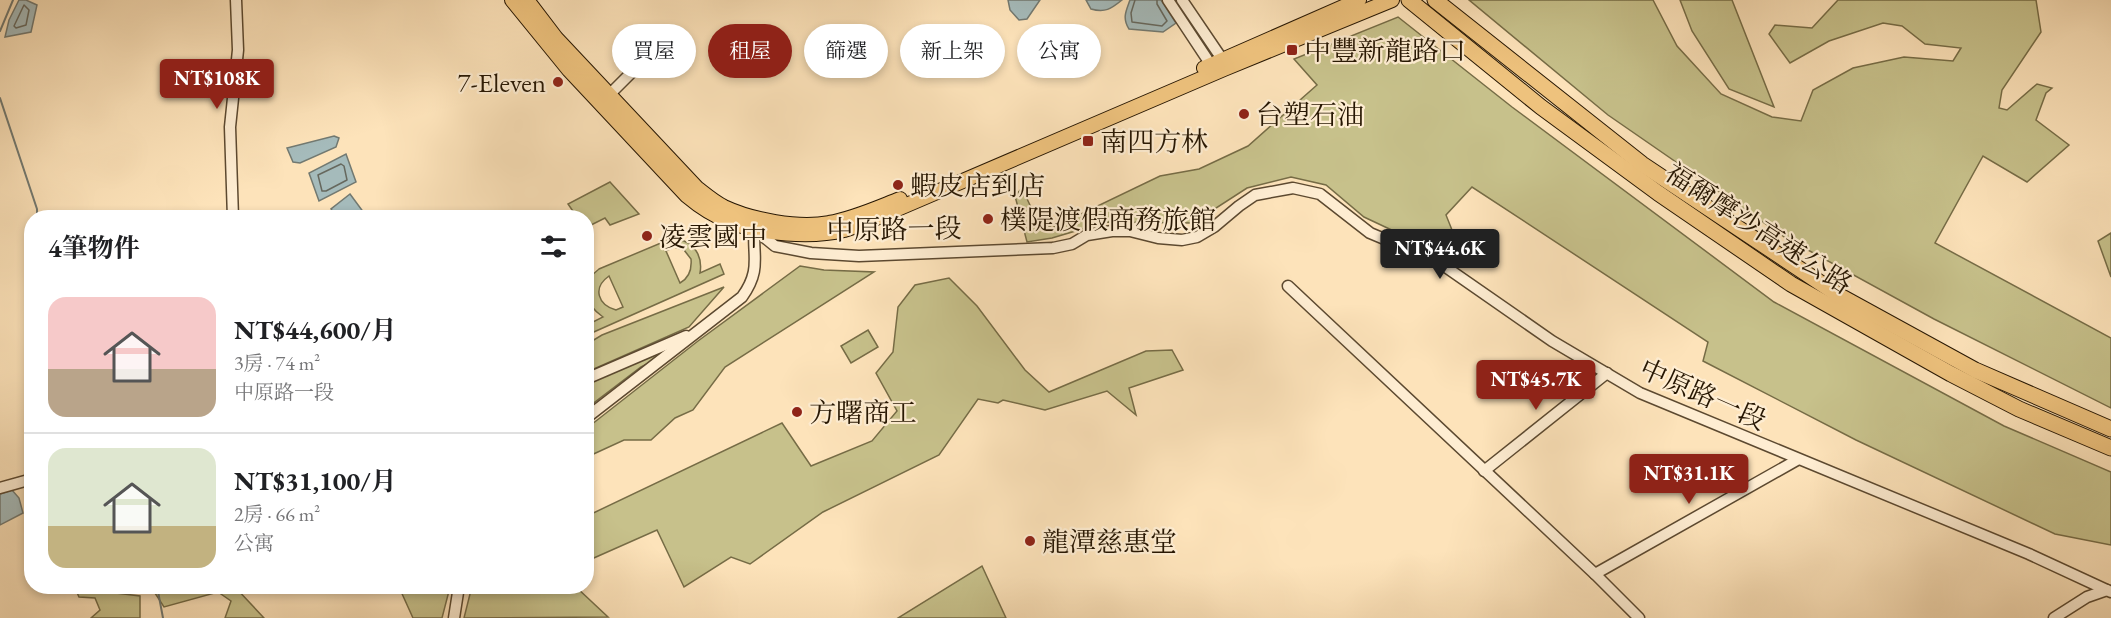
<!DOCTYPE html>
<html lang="zh-TW">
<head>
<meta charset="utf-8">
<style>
  :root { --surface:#fff; --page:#f6f6f6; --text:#202124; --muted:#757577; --line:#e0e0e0; --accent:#8f2418 }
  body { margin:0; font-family:"EB Garamond","Noto Serif TC",serif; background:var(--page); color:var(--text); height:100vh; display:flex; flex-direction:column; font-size:22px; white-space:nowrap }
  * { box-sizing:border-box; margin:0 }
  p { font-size:20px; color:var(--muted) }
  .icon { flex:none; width:33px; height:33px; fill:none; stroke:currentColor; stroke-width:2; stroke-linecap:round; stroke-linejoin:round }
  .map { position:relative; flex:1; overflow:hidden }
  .panel { position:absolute; left:24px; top:210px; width:570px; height:384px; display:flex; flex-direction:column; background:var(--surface); border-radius:24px; box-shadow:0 3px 9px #0003 }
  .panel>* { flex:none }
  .banner { position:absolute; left:612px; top:24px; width:570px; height:54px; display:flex; gap:12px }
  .price { position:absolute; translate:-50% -51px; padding:0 14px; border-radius:6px; background:var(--accent); color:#fff; font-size:20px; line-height:39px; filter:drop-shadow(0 2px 3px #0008) }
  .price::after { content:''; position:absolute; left:50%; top:36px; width:18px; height:14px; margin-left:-9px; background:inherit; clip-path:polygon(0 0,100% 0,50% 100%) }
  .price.on { background:#222; color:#fff }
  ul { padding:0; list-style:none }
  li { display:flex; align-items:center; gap:18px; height:150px; padding:0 24px }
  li+li { border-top:2px solid var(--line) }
  li span { display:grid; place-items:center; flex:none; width:168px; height:120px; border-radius:18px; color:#555 }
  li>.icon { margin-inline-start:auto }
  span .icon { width:72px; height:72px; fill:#fffc; stroke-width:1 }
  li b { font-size:26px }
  h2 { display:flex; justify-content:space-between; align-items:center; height:72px; padding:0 24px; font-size:26px }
  .tag { padding:0 21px; border-radius:27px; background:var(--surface); box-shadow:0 3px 9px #0003; font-size:21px; line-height:54px }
  .tag.on { background:var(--accent); color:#fff }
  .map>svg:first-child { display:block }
  .green { fill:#c7c18b; stroke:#766c46; stroke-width:1.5; fill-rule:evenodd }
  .water { fill:#a5bbbb; stroke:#727971; stroke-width:1.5 }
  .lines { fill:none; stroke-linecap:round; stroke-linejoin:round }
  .shore { stroke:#66685e; stroke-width:1.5 }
  .stream { stroke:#727971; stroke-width:2 }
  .minor-casing { stroke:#5c4930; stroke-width:13 }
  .major-casing { stroke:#261602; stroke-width:16 }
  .highway-casing { stroke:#261602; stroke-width:17 }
  .minor { stroke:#feedd2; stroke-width:10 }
  .major { stroke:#eec27d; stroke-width:14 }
  .highway { stroke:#eec27d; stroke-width:15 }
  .poi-dot { fill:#8f2418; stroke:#feedd2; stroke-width:2 }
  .labels { text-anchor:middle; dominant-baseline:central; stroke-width:4.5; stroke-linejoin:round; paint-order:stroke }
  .poi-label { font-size:27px; fill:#261602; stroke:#feedd2; text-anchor:start }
  .street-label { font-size:27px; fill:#261602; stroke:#feedd2 }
</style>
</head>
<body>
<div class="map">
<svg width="2111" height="618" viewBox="0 0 2111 618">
  <rect width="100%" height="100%" fill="#fde3ba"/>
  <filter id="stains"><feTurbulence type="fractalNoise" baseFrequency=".00333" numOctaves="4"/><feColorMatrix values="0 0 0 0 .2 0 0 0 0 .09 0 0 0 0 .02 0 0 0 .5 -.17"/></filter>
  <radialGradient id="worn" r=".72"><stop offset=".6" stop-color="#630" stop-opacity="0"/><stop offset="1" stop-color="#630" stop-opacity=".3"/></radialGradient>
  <g class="green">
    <polygon points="1469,0 1653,0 1677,46 1721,94 1772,117 1801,121 1813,90 1853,68 1904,57 1953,61 1961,48 1925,44 1902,26 1883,23 1829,41 1790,63 1769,34 1775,25 1812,28 1838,0 2036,0 2041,32 2002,90 1999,108 2007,110 2037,84 2052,88 2046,93 2036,120 2069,145 2027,182 1983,156 1935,243 2111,338 2111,408 1934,319 1786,238 1608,115"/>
    <polygon points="1680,0 1732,0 1774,107 1729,89 1692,31"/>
    <polygon points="1398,17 1512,107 1774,302 2004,426 2111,472 2111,545 2055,534 1856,440 1703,361 1708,342 1472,187 1446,215 1466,265 1364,217 1326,185 1291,177 1247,188 1193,223 1106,222 1052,238 1027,242 1015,196 1022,188 1036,218 1052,228 1160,176 1199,169 1248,146 1317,85 1294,59"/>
    <polygon points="610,182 639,214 610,225 605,218 587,227 586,218 577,217 568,204"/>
    <polygon points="2111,233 2111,277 2098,241"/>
    <path d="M677,239C694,242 703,256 700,273L720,264L724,274L587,335V325L603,317C584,304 580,283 599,269L668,240ZM674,247L684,250L691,259C692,270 689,278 680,283L666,251ZM609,276L623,307L616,310C598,305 592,288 609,276Z"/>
    <polygon points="800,266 824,270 874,272 725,367 693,410 675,418 651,440 624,440 587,457 587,428 698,341"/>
    <polygon points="949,278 977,306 1025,370 1049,392 1146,351 1172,350 1183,370 1129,388 1136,415 1107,391 1045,410 1003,400 998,403 978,399 939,455 823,512 750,564 731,557 684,587 657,530 587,561 587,516 782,423 811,466 872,441 897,411 876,373 893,352 898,307 915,285"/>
    <polygon points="724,287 689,327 587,372 587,344 602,335"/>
    <polygon points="868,330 878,347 851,363 841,346"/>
    <polygon points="663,347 666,355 641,367 587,408 587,384"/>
    <polygon points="982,566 1006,618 898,618"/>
    <polygon points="472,586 576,587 608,617 464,618"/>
    <polygon points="151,587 235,587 264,618 225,618 231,601 218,592 164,607"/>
    <polygon points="399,587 450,587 442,618 413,618"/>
    <polygon points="75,588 140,596 140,618 91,618 100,610 95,598 79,597"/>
  </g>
  <g class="water">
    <polygon points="19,0 26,0 37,5 31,32 5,37 9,20"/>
    <polygon points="1008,0 1040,0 1027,19 1019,20 1010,10"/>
    <path d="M1086,0H1122C1111,9 1105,13 1091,9Z"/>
    <path d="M1130,0H1161L1176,23L1163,32L1129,29C1122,18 1126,11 1130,0Z"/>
    <polygon points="334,136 339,138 336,147 300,163 293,162 287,148"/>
    <polygon points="346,154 356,182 319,201 309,173"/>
    <polygon points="350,194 367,217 337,217 331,209"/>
    <polygon points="12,490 19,498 23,513 0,525 0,494"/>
  </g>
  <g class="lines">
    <g class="shore">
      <polyline points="1135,0 1131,13 1132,22 1162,26 1167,21 1157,4 1157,0"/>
      <polygon points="24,5 29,10 26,25 16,28 14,26"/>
      <polygon points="341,164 344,166 347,180 326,191 322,191 318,175"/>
    </g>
    <g class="stream">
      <polyline points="0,31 13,0"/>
      <polyline points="0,98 37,209 37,218"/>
      <polyline points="157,586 163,618"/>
    </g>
    <g class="minor-casing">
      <g id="minor">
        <polyline points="1168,0 1211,65 1224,69 1222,59 1182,0"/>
        <polyline points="610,94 632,72 642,59"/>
        <polyline points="233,218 230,127 238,50 236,0"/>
        <polyline points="754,229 775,246 811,253 859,256 1053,248 1072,244 1087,235 1112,231 1130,231 1158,238 1182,240 1197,237 1214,227 1239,206 1255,195 1293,188 1320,194 1370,233 1437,261 1552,341 1640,393 2029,554 2111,592"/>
        <polyline points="1288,286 1595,574 1639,618"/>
        <polyline points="586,379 686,336"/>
        <path d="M586,418L742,297C763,268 751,254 755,225"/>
        <polyline points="1484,471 1607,373"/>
        <polyline points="0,488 32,479"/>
        <polyline points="1595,574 1797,460"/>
        <polyline points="454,618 459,586"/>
        <polyline points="2054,618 2087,597 2107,590"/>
      </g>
    </g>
    <g class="major-casing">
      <g id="major">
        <path d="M512,0L569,70L687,196C700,207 714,216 730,222C760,234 812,238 844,230C854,227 864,223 874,219L1224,69L1392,0"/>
        <path d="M527,0L556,38L697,188C706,195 714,202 724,207C752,220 798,229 829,223C853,219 877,208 900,199"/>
        <polyline points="1204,68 1359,0"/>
      </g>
    </g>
    <g class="highway-casing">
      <g id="highway">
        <polyline points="1409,0 1541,107 1658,193 1791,284 1951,374 2019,409 2111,448"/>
        <polyline points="1435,0 1642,164 1840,296 1975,370 2111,429"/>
      </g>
    </g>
    <use href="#minor" class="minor"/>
    <use href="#major" class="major"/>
    <use href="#highway" class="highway"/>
  </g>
  <g class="poi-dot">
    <rect x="1286" y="44" width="12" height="12" rx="3"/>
    <circle cx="558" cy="82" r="6"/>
    <circle cx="1244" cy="114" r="6"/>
    <rect x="1082" y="135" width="12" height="12" rx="3"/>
    <circle cx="898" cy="185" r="6"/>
    <circle cx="988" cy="219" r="6"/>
    <circle cx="647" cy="236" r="6"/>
    <circle cx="797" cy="412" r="6"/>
    <circle cx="1030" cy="541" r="6"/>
  </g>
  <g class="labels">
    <g class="poi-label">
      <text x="1304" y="50">中豐新龍路口</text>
      <text x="546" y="82" text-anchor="end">7-Eleven</text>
      <text x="1256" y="114">台塑石油</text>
      <text x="1100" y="141">南四方林</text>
      <text x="910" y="185">蝦皮店到店</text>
      <text x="1000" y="219">樸隄渡假商務旅館</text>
      <text x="659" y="236">凌雲國中</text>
      <text x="809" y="412">方曙商工</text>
      <text x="1042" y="541">龍潭慈惠堂</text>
    </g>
    <g class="street-label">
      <text transform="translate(1759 228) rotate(33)">福爾摩沙高速公路</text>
      <text transform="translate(894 229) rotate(-1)">中原路一段</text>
      <text transform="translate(1703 394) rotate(24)">中原路一段</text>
    </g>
  </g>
  <rect width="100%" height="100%" filter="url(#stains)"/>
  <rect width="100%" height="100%" fill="url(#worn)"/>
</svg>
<b class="price" style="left:217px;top:110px">NT$108K</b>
<b class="price on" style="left:1440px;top:280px">NT$44.6K</b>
<b class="price" style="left:1536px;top:411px">NT$45.7K</b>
<b class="price" style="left:1689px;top:505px">NT$31.1K</b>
<div class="banner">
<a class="tag">買屋</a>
<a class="tag on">租屋</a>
<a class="tag">篩選</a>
<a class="tag">新上架</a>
<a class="tag">公寓</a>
</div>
<section class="panel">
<h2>4筆物件<svg class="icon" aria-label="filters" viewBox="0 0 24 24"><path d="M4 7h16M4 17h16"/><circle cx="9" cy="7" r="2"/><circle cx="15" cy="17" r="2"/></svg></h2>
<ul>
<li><span style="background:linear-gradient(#f6c9c9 60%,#b9a48a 0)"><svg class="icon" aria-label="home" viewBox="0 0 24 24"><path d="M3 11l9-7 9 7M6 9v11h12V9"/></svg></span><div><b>NT$44,600/月</b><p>3房 · 74 m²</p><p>中原路一段</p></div></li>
<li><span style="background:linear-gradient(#dfe7d0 65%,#c2b280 0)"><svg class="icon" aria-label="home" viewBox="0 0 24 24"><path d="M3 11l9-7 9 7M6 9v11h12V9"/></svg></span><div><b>NT$31,100/月</b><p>2房 · 66 m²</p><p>公寓</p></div></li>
</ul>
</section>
</div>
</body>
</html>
